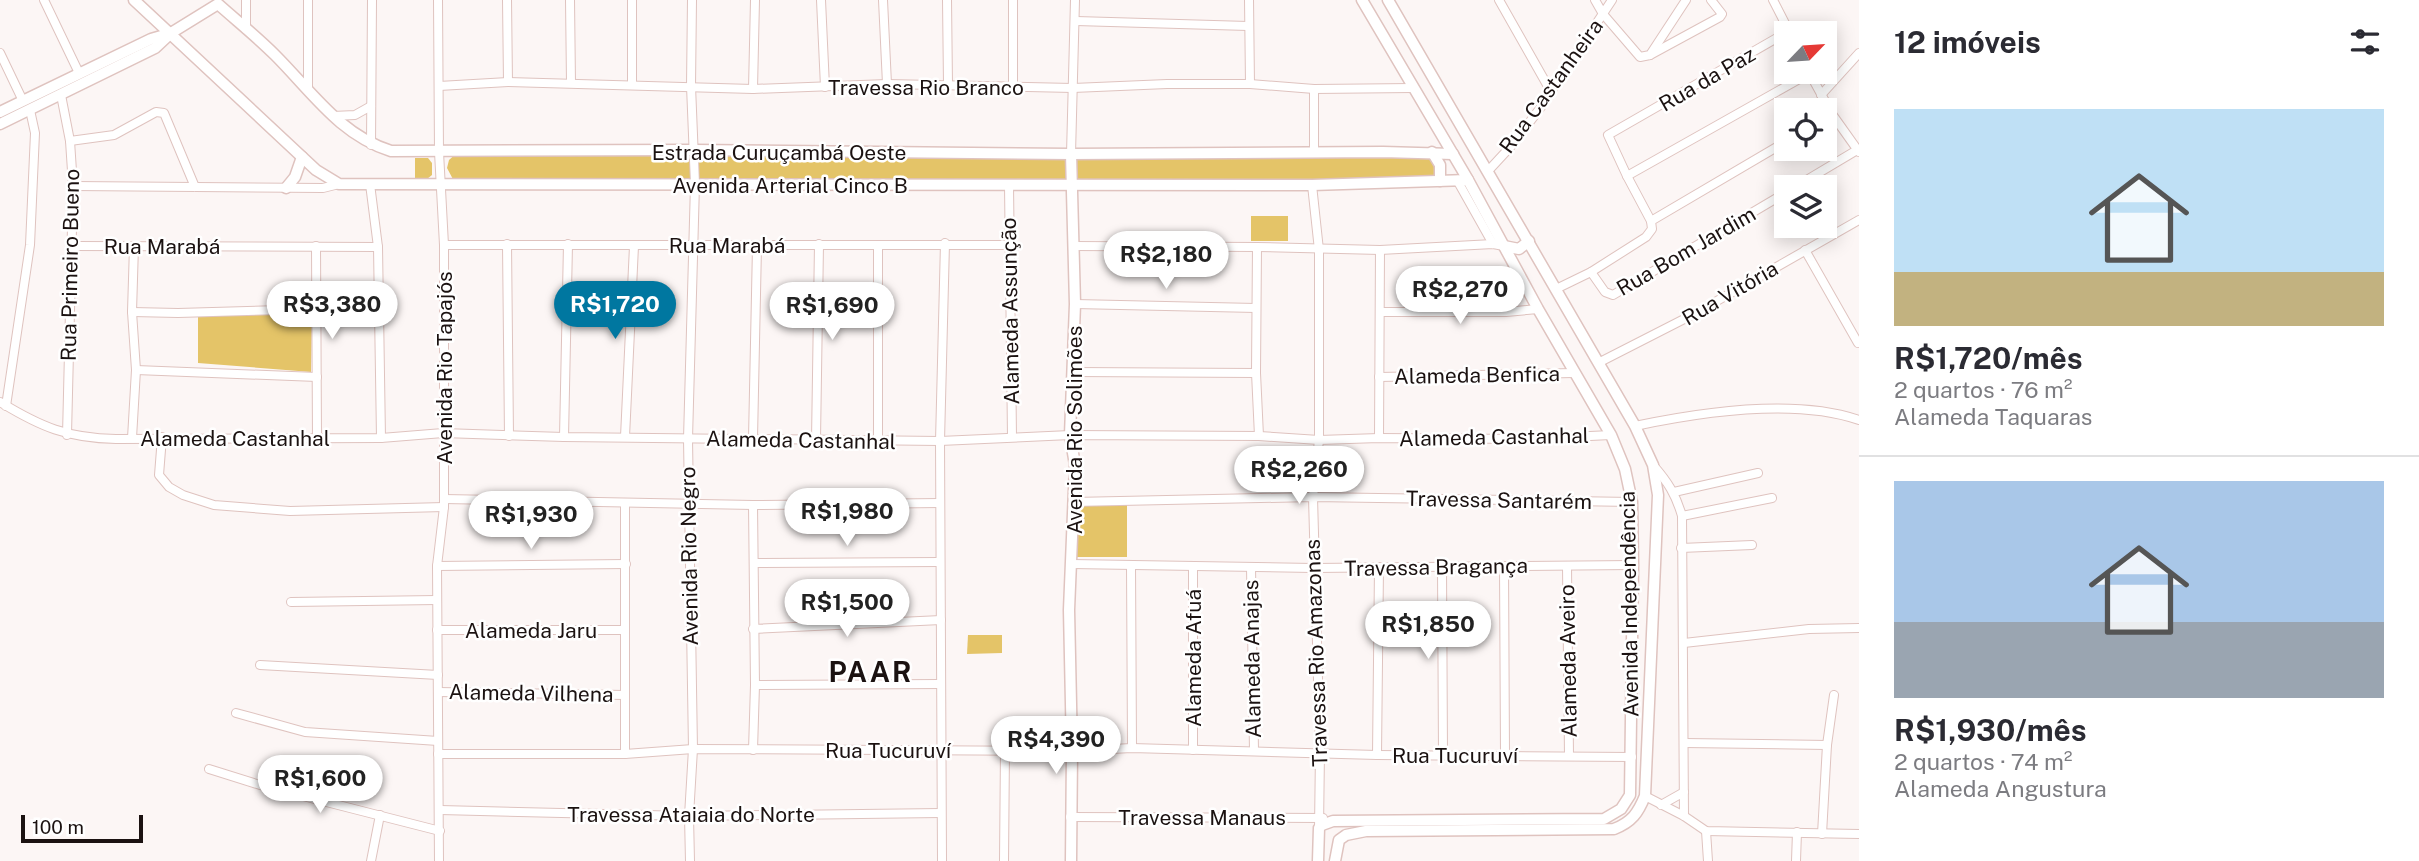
<!DOCTYPE html>
<html lang="pt">
<head>
<meta charset="utf-8">
<style>
  :root { --surface:#fff; --page:#f2f2f3; --text:#2b2b33; --muted:#7c7c81; --line:#e1e1e2; --accent:#0077a0 }
  body { margin:0; font-family:"Public Sans",sans-serif; background:var(--page); color:var(--text); height:100vh; display:flex; flex-direction:column; font-size:26px; white-space:nowrap }
  * { box-sizing:border-box; margin:0 }
  p { font-size:23px; color:var(--muted) }
  .icon { flex:none; width:38px; height:38px; fill:none; stroke:currentColor; stroke-width:2; stroke-linecap:round; stroke-linejoin:round }
  .map { position:relative; flex:1; overflow:hidden }
  .panel { display:flex; flex-direction:column; background:var(--surface); width:560px }
  .panel>* { flex:none }
  .needle { width:46px; rotate:65deg }
  .buttons { position:absolute; left:1774px; top:21px; display:grid; gap:14px }
  .buttons a { display:grid; place-items:center; width:63px; height:63px; border-radius:0px; background:var(--surface); box-shadow:0 4px 18px #0003; font-size:35px }
  .scale { position:absolute; left:21px; bottom:18px; width:122px; box-sizing:border-box; padding-left:7px; border:4px solid #1b1211; border-top:0; font-size:19px; line-height:24px; white-space:nowrap; color:#1b1211; -webkit-text-stroke:5px #fff; paint-order:stroke }
  .price { position:absolute; translate:-50% -60px; padding:0 16px; border-radius:24px; background:#fff; color:#222; font-size:23px; line-height:46px; filter:drop-shadow(0 2px 4px #0008) }
  .price::after { content:''; position:absolute; left:50%; top:42px; width:21px; height:16px; margin-left:-10px; background:inherit; clip-path:polygon(0 0,100% 0,50% 100%) }
  .price.on { background:var(--accent); color:#fff }
  ul { padding:0; list-style:none }
  li { display:grid; align-content:center; gap:14px; height:371px; padding:0 35px }
  li+li { border-top:2px solid var(--line) }
  li span { display:grid; place-items:center; height:217px; border-radius:0px; color:#555 }
  li>.icon { margin-inline-start:auto }
  span .icon { width:126px; height:126px; fill:#fffc; stroke-width:1 }
  li b { font-size:30px }
  h2 { display:flex; justify-content:space-between; align-items:center; height:84px; padding:0 35px; font-size:30px }
  main { display:flex; flex:1; min-height:0 }
  .map>svg:first-child { display:block }
  .green { fill:#e4c468 }
  .lines { fill:none; stroke-linecap:round; stroke-linejoin:round }
  .minor-casing { stroke:#dfc3bf; stroke-width:10 }
  .major-casing { stroke:#dfc3bf; stroke-width:13 }
  .minor { stroke:#fff; stroke-width:8 }
  .major { stroke:#fff; stroke-width:10 }
  .labels { text-anchor:middle; dominant-baseline:central; stroke-width:5; stroke-linejoin:round; paint-order:stroke }
  .street-label { font-size:21px; fill:#1b1211; stroke:#fff }
  .district-label { font-size:28px; font-weight:bold; letter-spacing:2px; fill:#1b1211; stroke:#fff }
</style>
</head>
<body>
<main>
<div class="map">
<svg width="1859" height="861" viewBox="0 0 1859 861">
  <rect width="100%" height="100%" fill="#fcf6f5"/>
  <g class="green">
    <polygon points="458,152 1432,152 1440,181 455,183 447,168 449,160"/>
    <polygon points="415,158 428,158 432,163 432,175 427,179 415,179"/>
    <rect x="1251" y="216" width="37" height="25"/>
    <polygon points="312,312 311,372 198,363 198,315"/>
    <polygon points="1077,503 1127,504 1127,557 1077,557"/>
    <polygon points="968,635 1002,635 1002,653 967,654"/>
  </g>
  <g class="lines">
    <g class="minor-casing">
      <g id="minor">
        <polyline points="44,0 79,73"/>
        <polyline points="246,0 246,29"/>
        <polyline points="438,0 439,152 444,245 444,507 437,566 439,861"/>
        <polyline points="507,0 508,82"/>
        <polyline points="570,0 571,83"/>
        <polyline points="821,0 825,87"/>
        <polyline points="883,0 887,84"/>
        <polyline points="947,0 948,84"/>
        <polyline points="1249,0 1250,84"/>
        <polyline points="1499,0 1550,90"/>
        <polyline points="1595,0 1603,14 1640,57 1650,55 1686,0"/>
        <polyline points="1773,0 1790,33"/>
        <polyline points="1076,21 1248,26"/>
        <polyline points="0,53 23,101"/>
        <polyline points="1650,55 1720,17 1722,14 1711,0"/>
        <polyline points="1809,72 1832,114 1859,152"/>
        <polyline points="632,84 632,0"/>
        <polyline points="439,86 508,82 753,89 887,84 1073,88 1167,84 1250,84 1314,89 1413,88"/>
        <polyline points="1013,86 1013,0"/>
        <polyline points="753,89 755,0"/>
        <polyline points="308,90 308,0"/>
        <polyline points="61,95 70,141 73,186 67,435"/>
        <polyline points="1821,95 1859,53"/>
        <polyline points="333,116 355,115 371,106"/>
        <polyline points="70,141 114,135 156,112 164,113 195,187"/>
        <polyline points="371,145 372,0"/>
        <polyline points="1314,152 1314,89"/>
        <polyline points="1071,154 1075,0"/>
        <polyline points="1488,171 1513,144 1541,107 1612,0"/>
        <polyline points="1627,176 1810,73"/>
        <polyline points="1457,180 1493,244"/>
        <polyline points="370,184 378,247 381,438"/>
        <polyline points="1009,185 1012,437"/>
        <polyline points="1312,185 1319,250 1319,440 1313,497 1320,752 1319,828"/>
        <polyline points="73,186 323,188 339,184"/>
        <polyline points="1795,187 1857,150"/>
        <polyline points="1651,221 1627,176 1608,135 1789,31"/>
        <polyline points="507,244 509,436"/>
        <polyline points="444,245 1009,245"/>
        <polyline points="878,245 878,441"/>
        <polyline points="72,246 378,247"/>
        <polyline points="316,246 317,437"/>
        <polyline points="1073,246 1257,247 1380,250 1493,244 1504,246"/>
        <polyline points="1257,247 1256,373 1259,436"/>
        <polyline points="1805,250 1858,343"/>
        <polyline points="1591,272 1605,292 1613,295 1787,192"/>
        <polyline points="1556,289 1591,272 1646,237 1652,229 1651,221 1787,141"/>
        <polyline points="1075,304 1256,308"/>
        <polyline points="132,312 178,313 317,309"/>
        <polyline points="1380,312 1506,312 1538,309"/>
        <polyline points="1598,363 1694,314 1859,220"/>
        <polyline points="136,370 317,377"/>
        <polyline points="1073,372 1256,373"/>
        <polyline points="1379,377 1574,373"/>
        <path d="M0,402C41,427 67,438 116,439L381,438L443,433L564,437L940,441L1070,435L1259,436L1319,440L1379,438L1527,439L1611,435"/>
        <polyline points="6,406 30,245 35,133 30,110"/>
        <path d="M1635,426C1701,412 1795,398 1859,420"/>
        <polyline points="162,437 159,475 169,487 183,495 214,505 290,511 444,507"/>
        <polyline points="564,437 568,244"/>
        <polyline points="625,437 634,246"/>
        <polyline points="132,438 136,370 132,312 134,246"/>
        <polyline points="1379,438 1380,250"/>
        <polyline points="753,439 757,246"/>
        <polyline points="816,440 819,244"/>
        <path d="M1653,465C1668,482 1676,495 1682,516L1684,816"/>
        <polyline points="1674,492 1758,473"/>
        <polyline points="444,499 753,505 940,503"/>
        <polyline points="1073,502 1313,497 1632,502"/>
        <polyline points="753,505 755,685 753,750"/>
        <polyline points="1682,516 1772,498"/>
        <polyline points="1681,548 1752,545"/>
        <polyline points="754,563 940,562"/>
        <polyline points="1072,564 1313,568 1633,565"/>
        <polyline points="437,566 626,564"/>
        <polyline points="1131,566 1132,748"/>
        <polyline points="1504,566 1505,755"/>
        <polyline points="1567,566 1569,756"/>
        <polyline points="1193,567 1193,750"/>
        <polyline points="1251,567 1254,751"/>
        <polyline points="1442,567 1443,755"/>
        <polyline points="291,602 437,600"/>
        <polyline points="753,629 941,620"/>
        <polyline points="437,630 625,630"/>
        <polyline points="1684,643 1809,629 1859,628"/>
        <polyline points="260,665 438,675"/>
        <polyline points="755,685 940,684"/>
        <polyline points="438,692 625,695"/>
        <polyline points="236,713 305,732 438,741"/>
        <polyline points="1685,743 1827,745"/>
        <polyline points="438,754 625,754 693,749 1072,751 1132,748 1377,755 1632,757"/>
        <polyline points="625,754 625,503"/>
        <polyline points="1377,755 1379,567"/>
        <polyline points="209,769 260,785 440,831"/>
        <polyline points="1645,796 1684,816 1706,831 1859,834"/>
        <polyline points="1661,805 1684,792"/>
        <polyline points="440,810 689,816 941,813"/>
        <polyline points="1070,817 1323,818"/>
        <polyline points="1706,831 1708,861"/>
        <polyline points="1822,834 1827,745 1834,695"/>
        <polyline points="371,861 380,815"/>
        <polyline points="690,861 689,816 693,749 688,439 695,184 691,86 692,0"/>
        <polyline points="942,861 940,441 945,243"/>
        <polyline points="1004,861 1005,749"/>
        <polyline points="1796,861 1797,832"/>
      </g>
    </g>
    <g class="major-casing">
      <g id="major">
        <polyline points="134,0 316,170 339,184 1312,185 1468,180"/>
        <polyline points="0,112 151,39 168,34"/>
        <path d="M0,124L155,48L171,33L218,4C237,21 257,37 275,55C312,92 340,135 391,151L694,150L1071,154L1383,152L1453,154"/>
        <polyline points="1432,152 1440,165 1440,181"/>
        <polyline points="286,188 295,177 302,157"/>
        <polyline points="1504,246 1519,249 1529,241"/>
        <polyline points="1071,861 1072,751 1069,610 1075,465 1070,435 1075,304 1071,154"/>
        <polyline points="1318,861 1319,828 1322,825 1333,821 1604,819 1621,809 1630,795 1633,565 1632,502 1625,469 1611,435 1538,309 1467,178 1362,0"/>
        <path d="M1335,861L1339,840L1346,835L1366,831L1614,829C1632,822 1638,813 1645,796L1658,495L1653,465L1635,426L1388,0"/>
      </g>
    </g>
    <use href="#minor" class="minor"/>
    <use href="#major" class="major"/>
  </g>
  <g class="labels">
    <g class="street-label">
      <text transform="translate(1707 79) rotate(-30)">Rua da Paz</text>
      <text transform="translate(1551 86) rotate(-54)">Rua Castanheira</text>
      <text x="926" y="87">Travessa Rio Branco</text>
      <text x="779" y="152">Estrada Curuçambá Oeste</text>
      <text x="790" y="185">Avenida Arterial Cinco B</text>
      <text x="727" y="245">Rua Marabá</text>
      <text x="162" y="246">Rua Marabá</text>
      <text transform="translate(1686 251) rotate(-30)">Rua Bom Jardim</text>
      <text transform="translate(70 265) rotate(-89)">Rua Primeiro Bueno</text>
      <text transform="translate(1730 293) rotate(-30)">Rua Vitória</text>
      <text transform="translate(1010 311) rotate(-91)">Alameda Assunção</text>
      <text transform="translate(444 368) rotate(-90)">Avenida Rio Tapajós</text>
      <text transform="translate(1477 375) rotate(-1)">Alameda Benfica</text>
      <text transform="translate(1074 430) rotate(-90)">Avenida Rio Solimões</text>
      <text transform="translate(1494 437) rotate(-1)">Alameda Castanhal</text>
      <text x="235" y="438">Alameda Castanhal</text>
      <text transform="translate(801 440) rotate(1)">Alameda Castanhal</text>
      <text transform="translate(1499 500) rotate(1)">Travessa Santarém</text>
      <text transform="translate(689 556) rotate(-91)">Avenida Rio Negro</text>
      <text transform="translate(1436 567) rotate(-1)">Travessa Bragança</text>
      <text transform="translate(1629 604) rotate(-91)">Avenida Independência</text>
      <text x="531" y="630">Alameda Jaru</text>
      <text transform="translate(1316 653) rotate(-92)">Travessa Rio Amazonas</text>
      <text transform="translate(1193 658) rotate(-90)">Alameda Afuá</text>
      <text transform="translate(1252 659) rotate(-91)">Alameda Anajas</text>
      <text transform="translate(1568 661) rotate(-91)">Alameda Aveiro</text>
      <text transform="translate(531 693) rotate(1)">Alameda Vilhena</text>
      <text x="888" y="750">Rua Tucuruví</text>
      <text x="1455" y="755">Rua Tucuruví</text>
      <text x="691" y="814">Travessa Ataiaia do Norte</text>
      <text x="1202" y="817">Travessa Manaus</text>
    </g>
    <g class="district-label">
      <text x="871" y="671">PAAR</text>
    </g>
  </g>
</svg>
<div class="buttons">
<a><svg class="needle" viewBox="-14 -14 28 28"><path d="M0-13l5 13h-10z" fill="#e53935"/><path d="M0 13l5-13h-10z" fill="#7c7c81"/></svg></a>
<a><svg class="icon" aria-label="locate" viewBox="0 0 24 24"><circle cx="12" cy="12" r="6"/><path d="M12 2v4M12 18v4M2 12h4M18 12h4"/></svg></a>
<a><svg class="icon" aria-label="layers" viewBox="0 0 24 24"><path d="M12 4l9 5-9 5-9-5zM3 14l9 5 9-5"/></svg></a>
</div>
<div class="scale">100 m</div>
<b class="price" style="left:1166px;top:291px">R$2,180</b>
<b class="price" style="left:1460px;top:326px">R$2,270</b>
<b class="price" style="left:332px;top:341px">R$3,380</b>
<b class="price on" style="left:615px;top:341px">R$1,720</b>
<b class="price" style="left:832px;top:342px">R$1,690</b>
<b class="price" style="left:1299px;top:506px">R$2,260</b>
<b class="price" style="left:847px;top:548px">R$1,980</b>
<b class="price" style="left:531px;top:551px">R$1,930</b>
<b class="price" style="left:847px;top:639px">R$1,500</b>
<b class="price" style="left:1428px;top:661px">R$1,850</b>
<b class="price" style="left:1056px;top:776px">R$4,390</b>
<b class="price" style="left:320px;top:815px">R$1,600</b>
</div>
<section class="panel">
<h2>12 imóveis<svg class="icon" aria-label="filters" viewBox="0 0 24 24"><path d="M4 7h16M4 17h16"/><circle cx="9" cy="7" r="2"/><circle cx="15" cy="17" r="2"/></svg></h2>
<ul>
<li><span style="background:linear-gradient(#bfe0f5 75%,#c2b280 0)"><svg class="icon" aria-label="home" viewBox="0 0 24 24"><path d="M3 11l9-7 9 7M6 9v11h12V9"/></svg></span><div><b>R$1,720/mês</b><p>2 quartos · 76 m²</p><p>Alameda Taquaras</p></div></li>
<li><span style="background:linear-gradient(#a9c7e8 65%,#9aa5b1 0)"><svg class="icon" aria-label="home" viewBox="0 0 24 24"><path d="M3 11l9-7 9 7M6 9v11h12V9"/></svg></span><div><b>R$1,930/mês</b><p>2 quartos · 74 m²</p><p>Alameda Angustura</p></div></li>
</ul>
</section>
</main>
</body>
</html>
